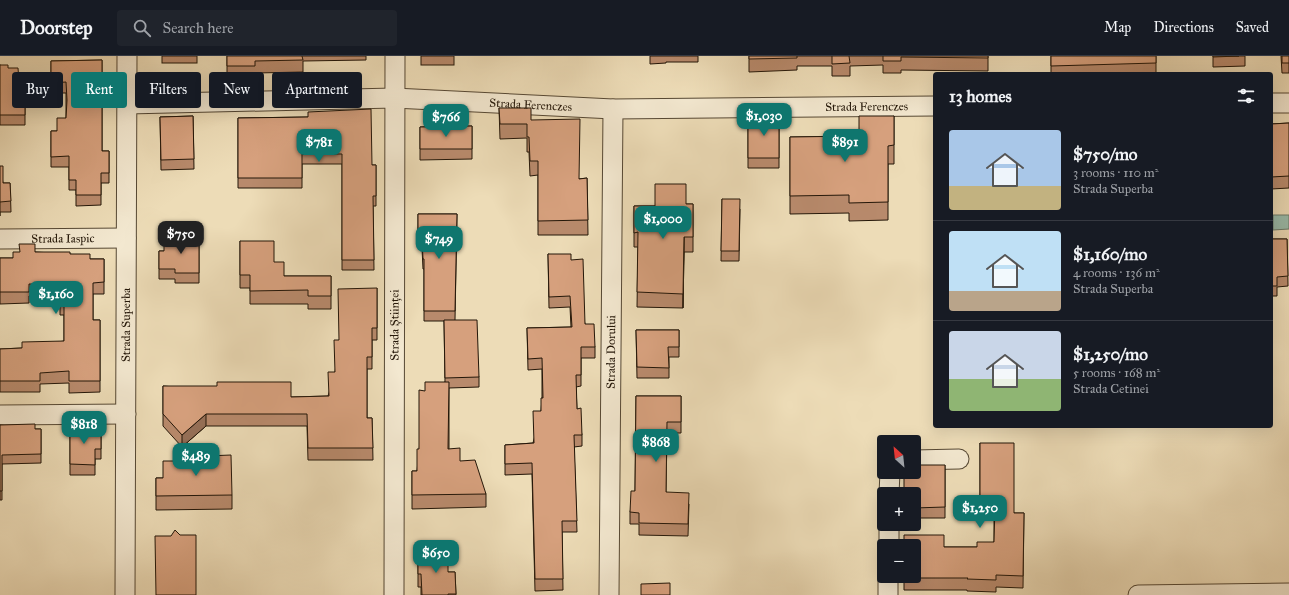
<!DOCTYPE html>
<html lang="en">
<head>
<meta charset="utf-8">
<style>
  :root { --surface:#171b24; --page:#20242c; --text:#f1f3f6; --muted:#9ea1a6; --line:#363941; --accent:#0f766e }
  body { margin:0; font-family:"IM FELL Great Primer",serif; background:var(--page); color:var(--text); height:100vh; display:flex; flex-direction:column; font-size:15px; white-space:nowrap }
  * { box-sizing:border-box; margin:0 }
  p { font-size:13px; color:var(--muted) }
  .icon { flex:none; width:22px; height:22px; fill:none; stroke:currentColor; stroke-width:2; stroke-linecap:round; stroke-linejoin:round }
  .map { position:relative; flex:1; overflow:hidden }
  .panel { position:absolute; left:933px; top:16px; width:340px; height:356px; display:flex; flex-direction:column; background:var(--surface); border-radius:4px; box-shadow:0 4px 16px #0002 }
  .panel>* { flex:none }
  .hud { position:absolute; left:12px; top:16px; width:380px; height:36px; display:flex; gap:8px }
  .needle { width:26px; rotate:333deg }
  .buttons { position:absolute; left:877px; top:379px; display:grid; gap:8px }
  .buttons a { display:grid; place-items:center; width:44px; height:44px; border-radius:4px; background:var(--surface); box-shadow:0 4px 16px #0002; font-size:20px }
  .price { position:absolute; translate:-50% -34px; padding:0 9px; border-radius:8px; background:var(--accent); color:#fff; font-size:13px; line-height:26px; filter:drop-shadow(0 1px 2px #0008) }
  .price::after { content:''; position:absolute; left:50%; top:24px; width:12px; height:9px; margin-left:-6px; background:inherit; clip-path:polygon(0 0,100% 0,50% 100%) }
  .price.selected { background:#222; color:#fff }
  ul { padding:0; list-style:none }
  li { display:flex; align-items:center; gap:12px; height:100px; padding:0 16px }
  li+li { border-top:1px solid var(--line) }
  li span { display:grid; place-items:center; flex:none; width:112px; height:80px; border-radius:4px; color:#555 }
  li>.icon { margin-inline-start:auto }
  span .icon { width:48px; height:48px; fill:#fffc; stroke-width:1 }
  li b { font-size:17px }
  h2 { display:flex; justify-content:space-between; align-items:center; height:48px; padding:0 16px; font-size:17px }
  .tag { padding:0 14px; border-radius:4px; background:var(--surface); box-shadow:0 4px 16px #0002; font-size:14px; line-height:36px }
  .tag.selected { background:var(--accent); color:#fff }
  header { display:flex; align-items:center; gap:24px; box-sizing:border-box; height:56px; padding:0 20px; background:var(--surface); border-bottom:1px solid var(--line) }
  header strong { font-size:19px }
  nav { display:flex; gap:22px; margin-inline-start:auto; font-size:14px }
  .search { width:280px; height:36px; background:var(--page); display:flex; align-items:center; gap:10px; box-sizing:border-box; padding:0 14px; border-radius:4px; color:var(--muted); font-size:15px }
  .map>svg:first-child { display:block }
  .water { fill:#99bcac; stroke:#6a7a6a }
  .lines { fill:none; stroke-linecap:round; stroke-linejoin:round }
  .minor-casing { stroke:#564834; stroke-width:21 }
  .minor { stroke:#f3e8d0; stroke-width:19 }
  .wall { fill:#b88a6c; stroke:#231608 }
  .shaded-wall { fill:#967058; stroke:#231608 }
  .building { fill:#d6a07d; stroke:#231608 }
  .labels { text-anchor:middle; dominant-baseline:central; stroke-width:4; stroke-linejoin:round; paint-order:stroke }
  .street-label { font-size:12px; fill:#231608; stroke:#f3e8d0 }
</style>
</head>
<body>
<header>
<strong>Doorstep</strong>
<div class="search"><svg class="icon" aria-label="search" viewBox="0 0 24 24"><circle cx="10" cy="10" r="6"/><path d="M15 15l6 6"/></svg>Search here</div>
<nav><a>Map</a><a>Directions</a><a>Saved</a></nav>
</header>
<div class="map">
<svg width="1289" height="539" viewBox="0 0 1289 539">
  <rect width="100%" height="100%" fill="#eddcb7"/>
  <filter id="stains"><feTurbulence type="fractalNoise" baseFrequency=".005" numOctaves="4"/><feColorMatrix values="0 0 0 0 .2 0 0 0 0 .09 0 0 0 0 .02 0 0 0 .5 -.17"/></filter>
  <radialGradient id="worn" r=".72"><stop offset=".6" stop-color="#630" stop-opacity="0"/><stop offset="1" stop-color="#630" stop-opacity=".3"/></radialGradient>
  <polygon class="water" points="1273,159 1289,159 1289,173 1273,174"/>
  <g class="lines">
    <g class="minor-casing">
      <g id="minor">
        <polyline points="1271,47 1289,47"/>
        <path id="s1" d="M127,48L394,42L613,53L935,50"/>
        <path id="s2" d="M0,183L126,182"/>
        <polyline points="0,359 126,358"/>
        <polyline points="914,404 959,403"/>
        <polyline points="889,438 890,416"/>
        <polyline points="889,490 889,468"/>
        <path id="s3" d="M125,539L127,0"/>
        <path id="s4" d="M394,539L395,0"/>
        <path id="s5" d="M609,539L613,53"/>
        <polyline points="888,539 888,520"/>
        <polyline points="1138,539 1289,537"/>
      </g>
    </g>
    <use href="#minor" class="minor"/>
  </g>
  <g class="wall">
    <rect x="162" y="0" width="35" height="7"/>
    <polygon points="227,0 366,0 366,4 303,5 303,16 255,17 255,22 227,22"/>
    <rect x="421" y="0" width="33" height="9"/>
    <polygon points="650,0 698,0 698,6 666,6 666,7 650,8"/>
    <polygon points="749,0 988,0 988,15 901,14 901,17 883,17 883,9 850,10 850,20 832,20 832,10 797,10 797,14 749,16"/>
    <rect x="1051" y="0" width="105" height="18"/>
    <polygon points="1213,0 1245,0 1245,10 1213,11"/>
    <polygon points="1281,0 1289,0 1289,17 1282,17"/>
    <polygon points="102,4 102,95 109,95 109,127 101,127 101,149 76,150 76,134 69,134 69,111 51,111 51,75 57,75 66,62 66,37 51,37 51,5"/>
    <polygon points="0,9 8,12 19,25 25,25 25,69 0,69"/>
    <polygon points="499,52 531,64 579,123 587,122 588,179 538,179 538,119 530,120 529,96 527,96 527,82 500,83"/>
    <polygon points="779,56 779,112 748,112 748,66 763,64"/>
    <polygon points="193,60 194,113 161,114 160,61"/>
    <polygon points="894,60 894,108 888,108 888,164 849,165 849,157 790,158 790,81 859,80"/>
    <polygon points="308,61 372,109 376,109 376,150 373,150 374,214 342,214 342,108 302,108 302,132 238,132 238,62"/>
    <polygon points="1289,67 1289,132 1271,133 1271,68"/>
    <polygon points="472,70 472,103 420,104 420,71"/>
    <polygon points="0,110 3,127 10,127 11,156 0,156 0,160"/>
    <polygon points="722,143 740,153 739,205 721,205"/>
    <polygon points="686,148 693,148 693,196 684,196 683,252 637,251 638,191 634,191 634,150 655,150"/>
    <polygon points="418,158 457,158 455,264 479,321 479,331 449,332 449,393 460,405 486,438 486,451 412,453 412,415 417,415 425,335 445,326 444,265 424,265 424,213 423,213 422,192 418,192"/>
    <polygon points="199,181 199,227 175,227 175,223 159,223 159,195 164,195"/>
    <polygon points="1271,183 1287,183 1288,230 1277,231 1277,240 1271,240"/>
    <polygon points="240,185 274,206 284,220 331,220 331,253 308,253 308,248 250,248 250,232 240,232"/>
    <polygon points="35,196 70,198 90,203 104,203 104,238 93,238 93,264 100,264 100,336 69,337 69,327 40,328 40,336 0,336 0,293 22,292 64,285 64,259 60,259 60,240 29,240 29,247 0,248 0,202 13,202"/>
    <polygon points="548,198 571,204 585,268 595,291 595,302 581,302 581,330 576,331 577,353 582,379 582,390 574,391 577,476 562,476 563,534 535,535 532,418 505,419 505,389 533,387 541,355 542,342 542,313 528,314 527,272 571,271 570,251 549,252"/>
    <polygon points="377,232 377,284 372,284 372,313 367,313 367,362 372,362 373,404 308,404 307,370 206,370 182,391 163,370 163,330 291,341 328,340 335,316 339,284"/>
    <polygon points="636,274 679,274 679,301 669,301 669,322 637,322"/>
    <polygon points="636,340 681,340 681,377 667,377 666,436 689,448 688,480 639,479 639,468 630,468 630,456 635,435"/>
    <polygon points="0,369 35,373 41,373 41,407 2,408 2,444 0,444"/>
    <polygon points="70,372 101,372 101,403 95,403 95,419 70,419"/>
    <polygon points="980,387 1014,457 1024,457 1023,532 996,531 996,536 967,535 967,534 904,534 904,520 944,491 977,491 994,486 994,461 980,461"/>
    <polygon points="181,405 232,439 232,453 156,454 156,422 163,422"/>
    <polygon points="945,409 945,462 914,462 914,438"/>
    <polygon points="418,496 448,516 455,516 456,539 421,539 421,531 418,531"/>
  </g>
  <g class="shaded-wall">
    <polygon points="684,181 684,196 683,252 683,238"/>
    <polygon points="206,358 206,370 182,391 182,379"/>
  </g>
  <g class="building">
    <polygon points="227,0 302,0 303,4 255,5 255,10 227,10"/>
    <polygon points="749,0 797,0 797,2 749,3"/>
    <polygon points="832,0 849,0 850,7 832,8"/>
    <polygon points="883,0 988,0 988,2 901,1 901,5 883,5"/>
    <polygon points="1051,0 1156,0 1156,7 1051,10"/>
    <polygon points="1213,0 1239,0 1213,1"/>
    <rect x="1282" y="0" width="7" height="7"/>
    <polygon points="102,4 102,95 109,95 109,117 101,117 101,139 76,139 76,124 69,124 69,100 51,101 51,75 57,75 57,62 66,62 67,44 66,26 51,27 51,5"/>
    <polygon points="0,9 8,9 8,12 18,12 19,25 25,25 25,59 0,59"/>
    <polygon points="499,52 531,52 531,64 580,63 579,123 587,122 588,164 538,165 538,105 530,105 529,81 527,81 527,68 500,68"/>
    <polygon points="371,53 372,109 376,109 376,140 373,140 374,204 342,204 342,98 302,98 302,122 238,122 238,62 308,61 308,56"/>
    <polygon points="753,55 763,64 779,56 779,102 748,102 748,66"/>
    <polygon points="193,60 194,103 161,104 160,61"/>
    <polygon points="859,60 894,60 894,89 888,90 888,146 849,147 849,139 790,140 790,81 859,80"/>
    <polygon points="1289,67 1289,120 1271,121 1271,68"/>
    <polygon points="472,70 472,93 420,93 420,71"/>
    <polygon points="0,110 3,110 3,127 10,127 11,145 0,146"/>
    <polygon points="655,128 686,128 686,148 693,148 693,181 684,181 683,238 637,236 638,176 634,177 634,150 655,150"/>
    <polygon points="722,143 740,143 739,195 721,195"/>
    <polygon points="418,158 457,158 455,255 424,255 424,203 423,203 422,182 418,182"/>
    <polygon points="164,181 199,181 199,217 175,217 175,213 159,213 159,195 164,195"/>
    <polygon points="1271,183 1287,183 1288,220 1277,221 1277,230 1271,230"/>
    <polygon points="240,185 274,185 274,206 284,206 284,220 331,220 331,240 308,240 308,234 250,235 250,219 240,219"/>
    <polygon points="19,188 35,188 35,196 70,196 70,198 90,198 90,203 104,203 104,226 93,227 93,264 100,264 100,325 69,325 69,315 40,317 40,325 0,325 0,293 22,292 22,286 64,285 64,248 60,248 60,229 29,228 29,236 0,236 0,202 13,202 13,196 20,196"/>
    <polygon points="548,198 571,198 571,204 583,203 585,268 594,268 595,291 581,291 581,319 576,319 577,353 581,352 582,379 574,379 577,465 562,465 563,523 535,523 532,407 505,408 505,389 534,387 533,355 541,355 541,342 543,342 542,302 528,303 527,272 572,271 570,240 549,241"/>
    <polygon points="377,232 377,272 372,272 372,301 367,301 367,362 372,362 373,392 308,392 307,358 206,358 182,379 163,358 163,330 217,330 217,326 291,326 291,341 329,340 328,316 335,316 334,284 339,284 338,233"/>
    <polygon points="444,264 477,264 479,321 445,322"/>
    <polygon points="636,274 679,274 679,291 668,291 669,312 637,311"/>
    <polygon points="425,326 449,326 448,393 460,392 460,405 475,404 486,438 412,439 412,415 417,415 417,393 419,393 419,334 425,335"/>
    <polygon points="636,340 681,340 681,366 667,366 666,436 689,437 688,468 639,467 639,457 630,456 631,435 635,435"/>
    <polygon points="35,368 35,373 41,373 41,398 2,399 2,435 0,435 0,369"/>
    <polygon points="70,372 101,372 101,393 95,393 95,409 70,408"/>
    <polygon points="980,387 1014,387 1014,457 1024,457 1023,520 996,519 996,524 967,523 968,522 904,522 904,520 914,520 914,490 904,490 904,479 944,479 944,491 977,491 977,486 994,486 995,449 980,449"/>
    <polygon points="231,399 232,439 156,440 156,422 163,422 163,405 181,405 181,401"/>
    <polygon points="914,409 945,409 945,451 914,452 914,438 904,438 904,416 914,416"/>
    <polygon points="175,474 180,479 196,479 196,539 156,539 155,480 171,480"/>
    <polygon points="448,495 448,516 455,516 456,538 448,538 448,539 422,539 421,518 418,518 418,496"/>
    <polygon points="670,527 670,539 641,539 641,528"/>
  </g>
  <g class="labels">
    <g class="street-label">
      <text stroke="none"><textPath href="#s1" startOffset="404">Strada Ferenczes</textPath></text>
      <text stroke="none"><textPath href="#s1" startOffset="740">Strada Ferenczes</textPath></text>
      <text stroke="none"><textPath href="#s2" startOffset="63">Strada Iaspic</textPath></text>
      <text stroke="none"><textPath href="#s4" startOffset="270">Strada Științei</textPath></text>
      <text stroke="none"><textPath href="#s3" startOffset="270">Strada Superba</textPath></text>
      <text stroke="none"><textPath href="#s5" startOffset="243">Strada Dorului</textPath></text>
    </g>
  </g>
  <rect width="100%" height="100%" filter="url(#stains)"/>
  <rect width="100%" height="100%" fill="url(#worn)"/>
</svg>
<div class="buttons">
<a><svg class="needle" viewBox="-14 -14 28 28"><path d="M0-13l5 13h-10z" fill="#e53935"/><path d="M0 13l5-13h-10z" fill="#9ea1a6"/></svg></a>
<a>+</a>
<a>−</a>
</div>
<b class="price" style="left:764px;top:81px">$1,030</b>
<b class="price" style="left:446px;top:82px">$766</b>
<b class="price" style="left:319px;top:107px">$781</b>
<b class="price" style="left:845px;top:107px">$891</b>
<b class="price" style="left:663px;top:184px">$1,000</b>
<b class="price selected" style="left:181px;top:199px">$750</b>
<b class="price" style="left:439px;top:204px">$749</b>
<b class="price" style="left:56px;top:259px">$1,160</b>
<b class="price" style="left:84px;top:389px">$818</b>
<b class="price" style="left:656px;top:407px">$868</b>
<b class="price" style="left:196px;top:421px">$489</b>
<b class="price" style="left:980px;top:473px">$1,250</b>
<b class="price" style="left:436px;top:518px">$650</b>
<div class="hud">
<a class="tag">Buy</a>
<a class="tag selected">Rent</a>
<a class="tag">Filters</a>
<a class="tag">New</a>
<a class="tag">Apartment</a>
</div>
<section class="panel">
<h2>13 homes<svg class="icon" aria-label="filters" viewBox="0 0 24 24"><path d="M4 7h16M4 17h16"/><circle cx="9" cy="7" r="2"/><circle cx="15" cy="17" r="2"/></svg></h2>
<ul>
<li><span style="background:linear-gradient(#a9c7e8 70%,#c2b280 0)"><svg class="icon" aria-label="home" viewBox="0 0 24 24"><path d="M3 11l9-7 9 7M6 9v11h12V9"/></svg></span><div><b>$750/mo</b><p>3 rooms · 110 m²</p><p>Strada Superba</p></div></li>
<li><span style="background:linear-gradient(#bfe0f5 75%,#b9a48a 0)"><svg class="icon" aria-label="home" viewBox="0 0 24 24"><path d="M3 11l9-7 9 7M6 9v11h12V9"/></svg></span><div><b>$1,160/mo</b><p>4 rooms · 136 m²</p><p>Strada Superba</p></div></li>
<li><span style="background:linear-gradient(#c9d6e8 60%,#8fb573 0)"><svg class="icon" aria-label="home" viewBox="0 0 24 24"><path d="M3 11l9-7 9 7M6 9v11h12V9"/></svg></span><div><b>$1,250/mo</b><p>5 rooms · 168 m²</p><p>Strada Cetinei</p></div></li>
</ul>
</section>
</div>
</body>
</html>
